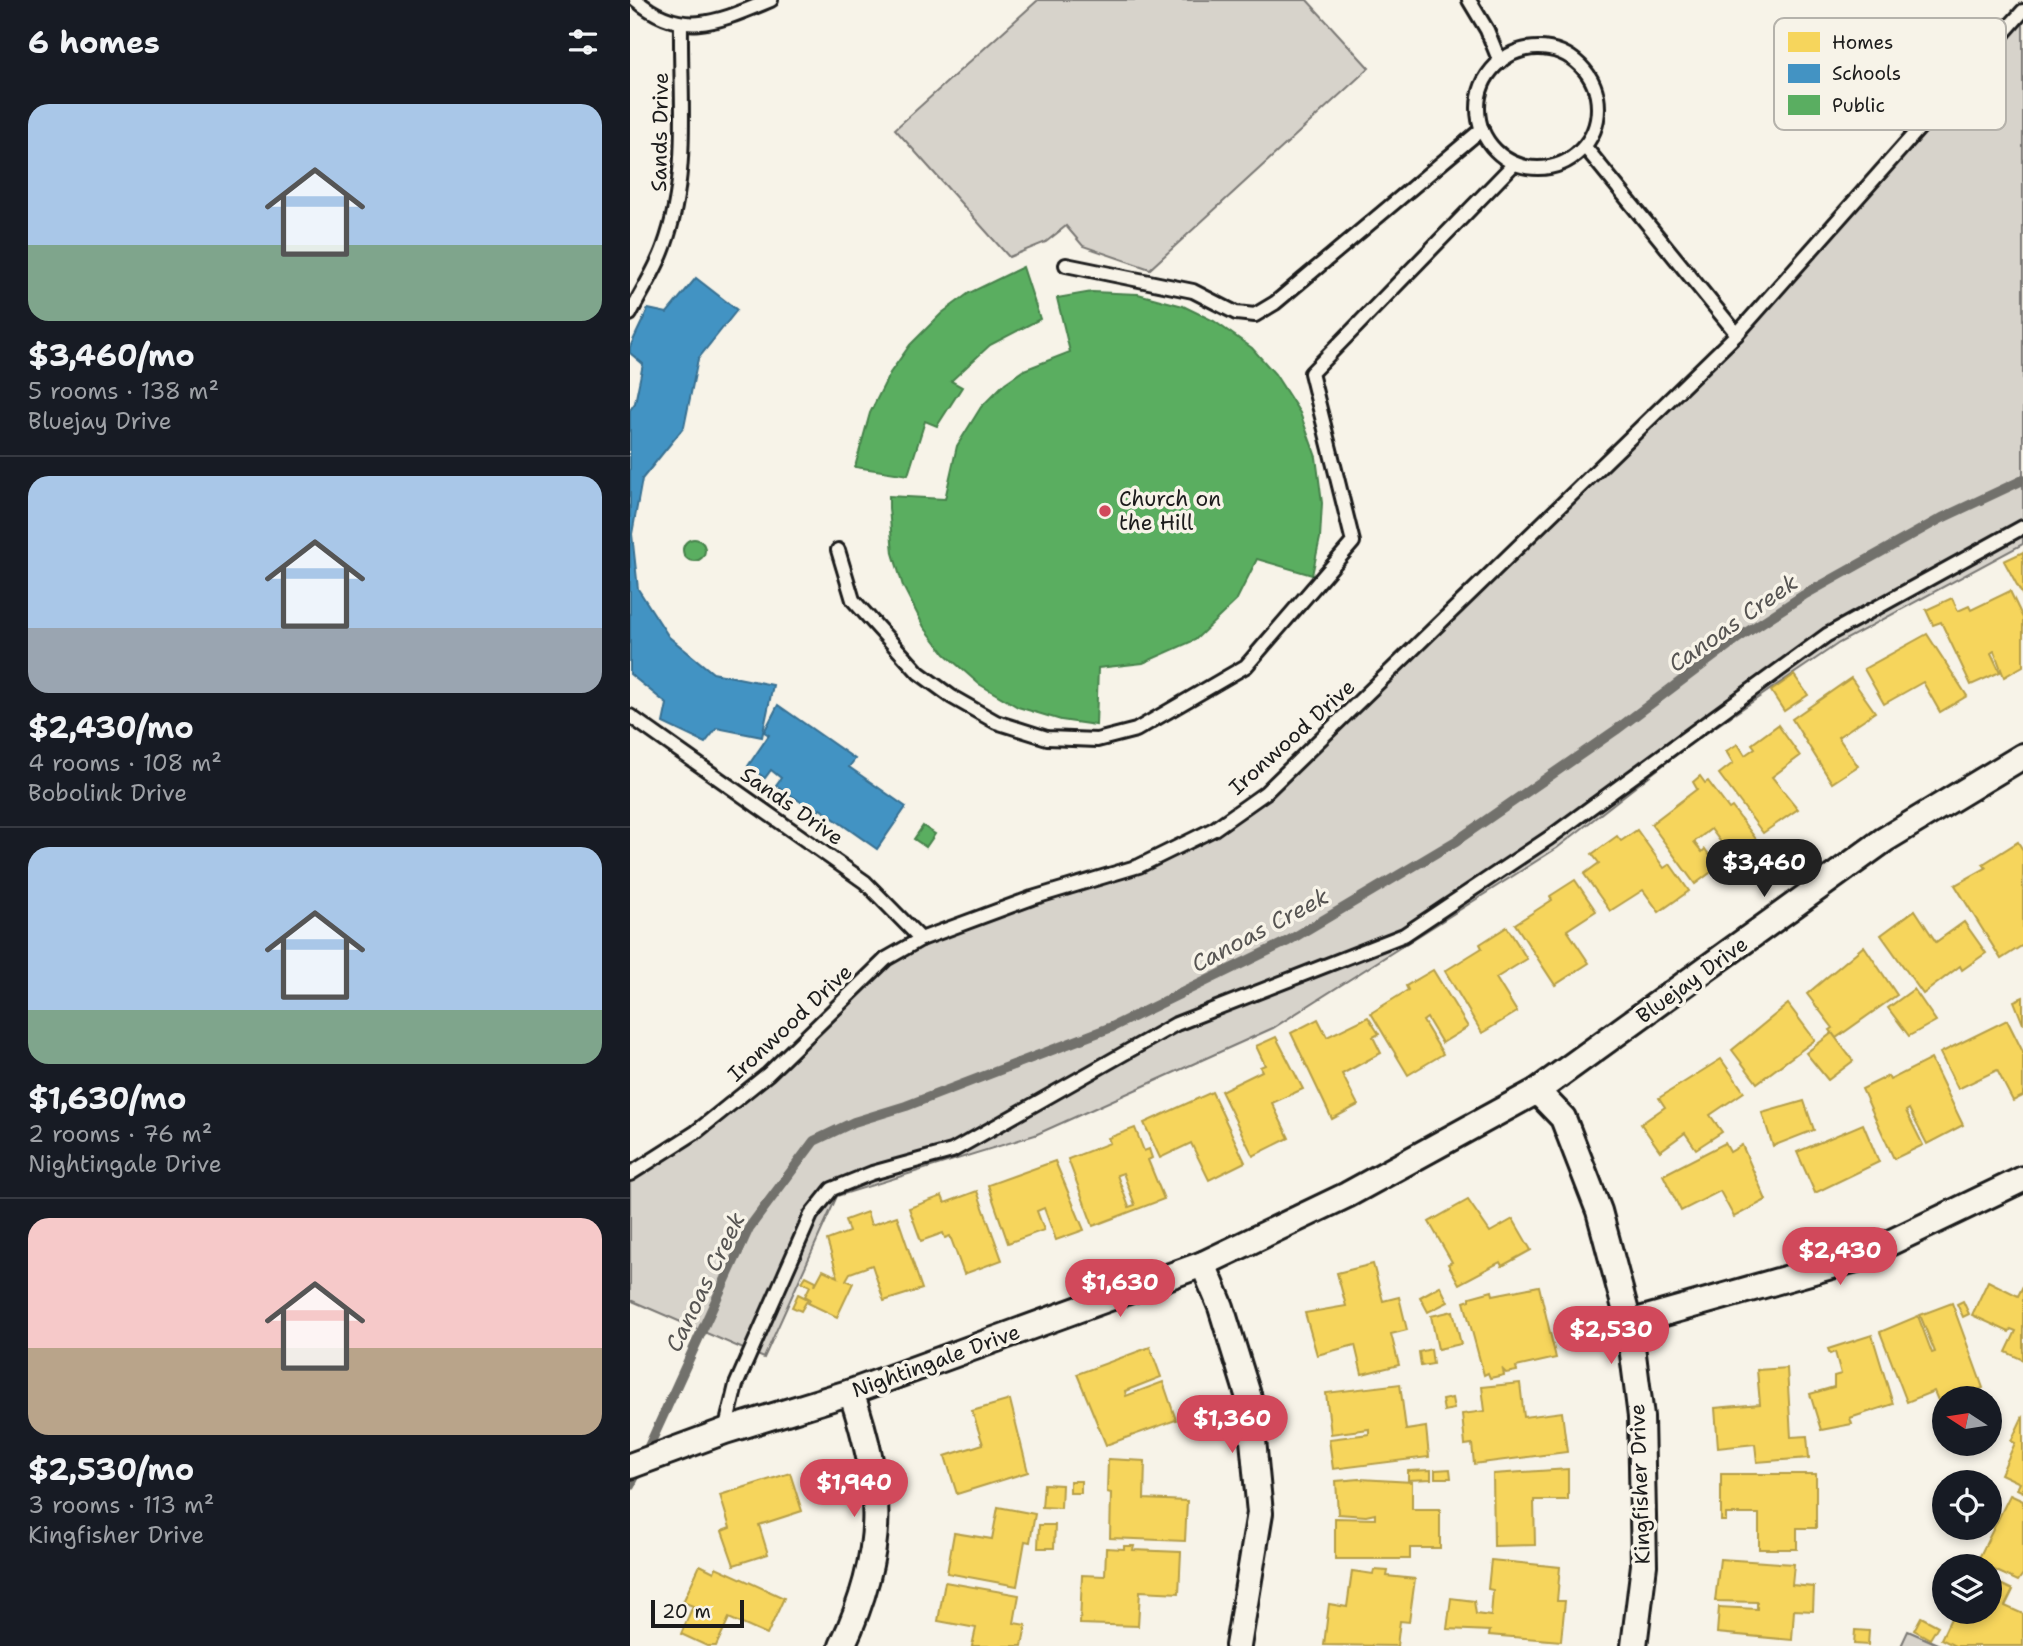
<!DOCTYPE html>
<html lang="en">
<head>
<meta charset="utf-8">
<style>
  :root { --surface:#171b24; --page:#242831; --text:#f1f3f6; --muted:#9ea1a6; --line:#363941; --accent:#d1495b }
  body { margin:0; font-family:"Shantell Sans",sans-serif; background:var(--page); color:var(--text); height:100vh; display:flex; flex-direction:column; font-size:26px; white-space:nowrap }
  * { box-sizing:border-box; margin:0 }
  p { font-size:23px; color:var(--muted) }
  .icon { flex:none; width:38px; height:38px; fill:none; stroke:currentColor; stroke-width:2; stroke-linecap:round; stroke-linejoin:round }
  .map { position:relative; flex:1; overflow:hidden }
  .panel { display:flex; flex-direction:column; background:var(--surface); width:630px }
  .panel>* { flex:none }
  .needle { width:46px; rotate:282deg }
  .buttons { position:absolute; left:1302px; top:1386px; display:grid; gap:14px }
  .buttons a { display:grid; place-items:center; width:70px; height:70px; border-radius:50%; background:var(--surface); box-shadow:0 4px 10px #0003; font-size:35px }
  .scale { position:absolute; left:21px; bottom:18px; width:93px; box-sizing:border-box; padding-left:7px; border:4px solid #1c1c1c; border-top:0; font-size:19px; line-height:24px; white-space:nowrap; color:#1c1c1c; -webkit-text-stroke:5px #f7f3e8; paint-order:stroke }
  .price { position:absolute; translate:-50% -60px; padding:0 16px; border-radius:24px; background:var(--accent); color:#fff; font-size:23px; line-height:46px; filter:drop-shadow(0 2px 4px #0008) }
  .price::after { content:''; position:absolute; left:50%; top:42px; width:21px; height:16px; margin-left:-10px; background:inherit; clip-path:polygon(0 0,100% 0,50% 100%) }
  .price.current { background:#222; color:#fff }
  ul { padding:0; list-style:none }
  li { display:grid; align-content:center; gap:14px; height:371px; padding:0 28px }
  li+li { border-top:2px solid var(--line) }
  li span { display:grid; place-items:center; height:217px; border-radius:21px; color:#555 }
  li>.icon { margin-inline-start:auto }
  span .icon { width:126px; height:126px; fill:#fffc; stroke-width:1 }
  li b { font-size:30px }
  h2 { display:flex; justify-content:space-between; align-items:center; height:84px; padding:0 28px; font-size:30px }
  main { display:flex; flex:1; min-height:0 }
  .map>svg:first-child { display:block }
  .green { fill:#d7d3cb; stroke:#7a7874; stroke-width:2 }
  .homes { fill:#f6d55c; stroke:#b59e49; stroke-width:2; fill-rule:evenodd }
  .schools { fill:#4393c3; stroke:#376f91; stroke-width:2 }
  .public { fill:#5aae61; stroke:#47824c; stroke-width:2 }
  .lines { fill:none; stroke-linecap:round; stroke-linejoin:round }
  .stream { stroke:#72716c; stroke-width:10 }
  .service-casing { stroke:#1c1c1c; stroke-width:18 }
  .minor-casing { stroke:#1c1c1c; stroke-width:30 }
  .service { stroke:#f7f3e8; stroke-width:12 }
  .minor { stroke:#f7f3e8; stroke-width:24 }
  .poi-dot { fill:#d1495b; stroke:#f7f3e8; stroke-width:2.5 }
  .labels { text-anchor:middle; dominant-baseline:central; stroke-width:7; stroke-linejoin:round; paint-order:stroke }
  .street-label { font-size:21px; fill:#1c1c1c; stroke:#f7f3e8 }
  .poi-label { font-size:21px; fill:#1c1c1c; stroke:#f7f3e8; text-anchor:start }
  .water-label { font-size:23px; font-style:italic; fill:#565452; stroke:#f7f3e8 }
  .key { fill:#f7f3e8; stroke:#b5b2ab; stroke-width:2 }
  .key-label { font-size:19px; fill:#1c1c1c }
</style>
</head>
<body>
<main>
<section class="panel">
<h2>6 homes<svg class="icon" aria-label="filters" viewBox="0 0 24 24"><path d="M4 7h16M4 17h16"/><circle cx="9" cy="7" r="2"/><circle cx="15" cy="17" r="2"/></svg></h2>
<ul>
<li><span style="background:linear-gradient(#a9c7e8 65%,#7fa58c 0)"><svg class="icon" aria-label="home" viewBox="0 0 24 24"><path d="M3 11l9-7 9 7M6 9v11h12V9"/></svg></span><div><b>$3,460/mo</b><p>5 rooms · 138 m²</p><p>Bluejay Drive</p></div></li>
<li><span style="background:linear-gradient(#a9c7e8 70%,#9aa5b1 0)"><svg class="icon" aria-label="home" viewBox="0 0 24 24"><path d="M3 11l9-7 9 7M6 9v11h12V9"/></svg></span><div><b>$2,430/mo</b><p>4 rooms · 108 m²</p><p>Bobolink Drive</p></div></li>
<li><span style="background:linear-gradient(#a9c7e8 75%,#7fa58c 0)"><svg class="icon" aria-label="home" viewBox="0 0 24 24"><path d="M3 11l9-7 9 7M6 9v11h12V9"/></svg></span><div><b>$1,630/mo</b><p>2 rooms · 76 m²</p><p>Nightingale Drive</p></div></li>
<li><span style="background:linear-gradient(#f6c9c9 60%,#b9a48a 0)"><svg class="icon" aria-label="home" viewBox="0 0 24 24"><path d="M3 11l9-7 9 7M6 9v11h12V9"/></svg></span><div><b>$2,530/mo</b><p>3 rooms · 113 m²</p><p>Kingfisher Drive</p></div></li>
</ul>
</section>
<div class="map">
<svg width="1393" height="1646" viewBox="0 0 1393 1646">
  <rect width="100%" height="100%" fill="#f7f3e8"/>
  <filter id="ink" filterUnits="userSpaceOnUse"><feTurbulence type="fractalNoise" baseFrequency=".0143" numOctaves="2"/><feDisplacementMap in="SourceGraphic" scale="14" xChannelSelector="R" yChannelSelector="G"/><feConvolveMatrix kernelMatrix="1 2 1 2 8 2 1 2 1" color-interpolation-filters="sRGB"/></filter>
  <g filter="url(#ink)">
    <g class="green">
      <polygon points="408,0 677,0 739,68 520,269 453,246 436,226 416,242 379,257 265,129"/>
      <polygon points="1393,16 1393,544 1209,643 1060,744 927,848 643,1028 405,1135 207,1196 134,1358 0,1300 0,1173 66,1132 256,959 291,939 509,866 635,793 1039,404"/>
      <polygon points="1278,1631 1312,1646 1271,1646"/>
    </g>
    <g class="homes">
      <polygon points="1393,552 1393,596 1374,561"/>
      <polygon points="1380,591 1393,618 1393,666 1374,677 1364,651 1361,653 1370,672 1341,685 1311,622 1303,625 1296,610 1322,598 1328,611 1339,606 1341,610"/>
      <polygon points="1297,634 1337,696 1310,712 1293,682 1254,704 1234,669"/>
      <polygon points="1164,675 1178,695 1154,711 1141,691"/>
      <polygon points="1221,678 1245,712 1208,737 1228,766 1202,783 1162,719"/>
      <polygon points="1148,725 1170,756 1142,777 1168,809 1133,833 1089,774 1103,763 1096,751 1108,744 1115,755 1125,748 1122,744"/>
      <polygon points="1070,776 1075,783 1078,781 1099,809 1102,807 1126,839 1102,857 1081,829 1064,842 1072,852 1075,849 1088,867 1065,884 1021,824 1067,789 1063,782"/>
      <polygon points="1007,830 1034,868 1040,864 1059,891 1029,912 1013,890 980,911 954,874 969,863 962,854 987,836 991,841"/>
      <polygon points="1388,842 1393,850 1393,945 1371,959 1325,885 1356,868 1353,864"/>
      <polygon points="945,880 966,911 937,930 959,963 925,985 885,924 922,900 920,896"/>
      <polygon points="1285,910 1306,942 1334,922 1356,953 1332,970 1330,966 1293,994 1251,935"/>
      <polygon points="877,927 897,959 866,978 887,1012 852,1033 815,971 852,948 850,944"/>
      <polygon points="1234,946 1267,995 1206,1038 1200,1030 1203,1028 1177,994"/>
      <polygon points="803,970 838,1027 812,1043 797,1018 793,1021 813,1054 778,1075 741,1013 778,990 776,986"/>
      <polygon points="1284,989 1306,1021 1279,1036 1258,1008"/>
      <polygon points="1393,997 1393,1024 1384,1001"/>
      <polygon points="1158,1004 1185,1040 1127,1083 1102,1050"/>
      <polygon points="738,1017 749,1034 743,1037 751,1053 712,1074 728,1105 702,1119 661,1033 688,1019 697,1037"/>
      <polygon points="1377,1020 1393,1052 1393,1096 1383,1101 1367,1070 1328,1089 1310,1053"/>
      <polygon points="1202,1033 1223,1061 1198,1080 1176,1053"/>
      <polygon points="646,1037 673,1089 642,1103 659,1138 623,1156 591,1091 632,1071 630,1067 635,1065 626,1046"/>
      <polygon points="1091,1059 1114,1092 1080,1115 1092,1132 1066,1149 1055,1133 1030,1151 1011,1124 1035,1107 1029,1098"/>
      <polygon points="1301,1059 1333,1125 1297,1144 1279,1109 1276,1111 1293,1145 1264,1159 1232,1089 1258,1076 1260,1080"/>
      <polygon points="582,1092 615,1162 579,1180 561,1143 530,1158 514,1123"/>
      <polygon points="1174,1101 1184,1130 1143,1146 1132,1113"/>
      <polygon points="1233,1124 1249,1162 1185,1193 1167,1152"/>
      <path d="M505,1128L514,1151L519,1149L522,1158L518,1160L534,1199L463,1226L438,1159L480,1143L478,1138ZM493,1173L505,1205L499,1207L487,1175Z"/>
      <polygon points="1095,1143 1100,1152 1112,1145 1136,1200 1104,1217 1090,1191 1051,1211 1033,1175"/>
      <polygon points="425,1161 454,1230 426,1240 414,1208 407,1211 414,1230 378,1243 358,1185"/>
      <polygon points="347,1191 372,1260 334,1274 320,1236 315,1238 313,1233 291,1241 279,1208 312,1196 315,1203"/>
      <polygon points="838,1200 860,1232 883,1219 901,1250 872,1266 870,1262 829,1284 818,1264 822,1262 799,1222"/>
      <polygon points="237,1212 241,1225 267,1216 292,1289 254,1301 242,1265 220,1273 216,1280 223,1283 207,1317 178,1303 180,1299 175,1296 180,1286 172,1282 176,1276 186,1281 185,1285 193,1270 208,1277 197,1240 219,1232 215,1220"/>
      <polygon points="743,1264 753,1301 769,1297 777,1330 761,1334 769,1365 732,1374 725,1345 687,1355 675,1313 716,1306 707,1273"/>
      <polygon points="1358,1281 1388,1296 1393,1286 1393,1360 1376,1352 1386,1331 1381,1329 1379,1332 1342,1315"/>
      <polygon points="810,1286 818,1302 798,1312 790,1297"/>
      <polygon points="909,1286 926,1358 886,1367 887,1371 876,1373 873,1370 874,1375 860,1378 858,1373 854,1375 834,1302 840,1300 840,1297 862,1291 863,1295"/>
      <polygon points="168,1294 178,1299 171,1311 162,1307"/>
      <polygon points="1333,1301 1339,1314 1333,1317 1327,1304"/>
      <polygon points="1322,1303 1353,1388 1328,1398 1314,1398 1314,1404 1310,1405 1304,1391 1277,1402 1250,1332 1288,1316 1302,1353 1305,1352 1290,1315"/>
      <polygon points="823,1311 831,1344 808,1349 801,1316"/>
      <polygon points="1242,1335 1263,1404 1220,1418 1222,1424 1191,1430 1180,1394 1204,1387 1204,1376 1211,1374 1205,1352 1200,1354 1198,1349"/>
      <polygon points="520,1347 531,1377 495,1391 496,1396 533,1382 546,1420 476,1445 447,1374"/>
      <polygon points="801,1349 803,1364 791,1366 789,1352"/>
      <polygon points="1157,1368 1161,1437 1177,1436 1179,1458 1127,1462 1125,1444 1088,1448 1085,1408 1130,1404 1127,1370"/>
      <polygon points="890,1383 894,1417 932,1412 937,1452 844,1464 842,1444 835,1445 832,1414 855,1411 852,1387"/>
      <polygon points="770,1384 776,1430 796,1427 799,1457 703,1469 699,1439 739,1434 739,1429 701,1434 696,1393"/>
      <polygon points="822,1398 824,1409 814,1411 812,1400"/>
      <polygon points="380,1400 398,1472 327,1494 315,1456 353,1444 342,1411"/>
      <polygon points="1393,1416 1393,1492 1387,1489 1390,1483 1371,1474 1385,1443 1381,1441"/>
      <polygon points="478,1459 515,1461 514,1499 557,1501 555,1541 480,1538 481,1493 477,1492"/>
      <polygon points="820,1469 821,1478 805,1478 805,1470"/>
      <polygon points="938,1469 938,1500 904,1500 905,1545 864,1546 863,1474"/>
      <polygon points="801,1470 801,1479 778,1480 778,1471"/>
      <polygon points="160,1473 172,1511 129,1525 138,1554 104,1565 92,1531 100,1528 90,1495"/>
      <polygon points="1091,1474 1186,1474 1186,1528 1167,1528 1167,1549 1129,1549 1129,1514 1096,1514 1096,1521 1091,1521"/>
      <polygon points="730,1479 782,1482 782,1509 810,1509 810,1548 780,1548 780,1559 705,1559 705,1518 745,1519 745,1514 736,1516 708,1514 706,1481"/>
      <rect x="440" y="1481" width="11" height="12"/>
      <polygon points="414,1484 432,1485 431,1508 412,1507"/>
      <polygon points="1380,1495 1393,1501 1393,1574 1388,1581 1347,1562"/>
      <polygon points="368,1507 405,1514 400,1542 395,1541 387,1586 317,1573 324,1533 362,1539"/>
      <polygon points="409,1525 425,1525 424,1548 408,1548"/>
      <polygon points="494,1546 504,1546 503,1550 551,1552 549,1593 510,1591 508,1626 450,1624 452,1575 475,1576 476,1548 494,1549"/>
      <polygon points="1090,1559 1164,1564 1162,1585 1184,1587 1183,1611 1164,1610 1162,1640 1087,1633 1089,1607 1127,1609 1127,1602 1085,1601"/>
      <polygon points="861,1560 930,1567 927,1601 935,1601 931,1641 859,1635 860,1631 817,1629 821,1598 844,1601 846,1614 861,1616 863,1590 858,1589"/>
      <polygon points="70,1565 84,1572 86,1567 154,1598 137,1635 99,1618 86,1646 77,1646 51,1634 63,1606 53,1602"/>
      <polygon points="744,1570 758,1571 757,1576 785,1579 779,1622 770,1621 767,1646 694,1645 699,1604 717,1607 722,1571 743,1574"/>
      <polygon points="1360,1579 1383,1590 1375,1606 1393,1614 1393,1646 1325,1646 1311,1639 1324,1612 1360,1612"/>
      <polygon points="315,1582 389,1595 384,1623 396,1625 392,1646 342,1646 346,1628 308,1621"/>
      <polygon points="1291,1617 1308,1626 1300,1639 1284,1630"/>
      <polygon points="1225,1630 1239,1631 1238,1645 1224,1644"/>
    </g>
    <g class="schools">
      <polygon points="66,278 107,310 68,359 54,427 12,479 2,534 8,589 39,637 83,673 143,685 132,737 87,728 75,743 33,723 37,704 0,674 0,410 5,403 13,364 0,353 0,347 18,309 37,313"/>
      <polygon points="148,705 225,759 219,767 276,807 247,849 190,809 187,813 146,785 151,778 141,770 135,778 118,766 139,735 134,732"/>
    </g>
    <g class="public">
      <polygon points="393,267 410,319 360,345 321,381 332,387 307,426 295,421 278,475 225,467 240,413 260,373 280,345 312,313 339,293"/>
      <polygon points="462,292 508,294 553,306 584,321 622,348 645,374 670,413 686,457 692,503 690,538 682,575 627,559 606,601 565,640 513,663 468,668 466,725 431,720 388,707 349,684 315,654 294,627 273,586 263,553 259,508 259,496 315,499 327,446 351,407 375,383 394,370 440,352 427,298"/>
      <circle cx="64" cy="550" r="11"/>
      <polygon points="293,826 305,834 296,847 284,839"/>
    </g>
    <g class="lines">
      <g class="stream">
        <polyline points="15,1455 119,1228 184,1141 224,1122 276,1106 482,1027 658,941 826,841 986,730 1108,638 1174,595 1312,518 1393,480"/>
        <polyline points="0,1486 9,1468"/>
      </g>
      <g class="service-casing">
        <g id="service">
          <path d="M6,0C53,40 90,21 141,0"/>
          <polyline points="839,0 857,30 870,62"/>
          <circle cx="908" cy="108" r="60"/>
          <polyline points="955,147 1107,334"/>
          <polyline points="436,265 563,291 606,313 625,315 645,303 852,129"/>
          <path d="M0,314C11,292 26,270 34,247C60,176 50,99 51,24"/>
          <polyline points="208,550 223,600 289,673 322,697 366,722 417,738 467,740 506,730 616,666 723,542 681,373 884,164"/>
          <polyline points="0,716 235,882 291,939"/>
          <polyline points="0,1174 66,1132 138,1074 256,959 291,939 402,898 509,866 584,829 635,793 1107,334 1393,11"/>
          <polyline points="95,1431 106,1385 181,1215 202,1189 242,1173 322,1151 546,1024 774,935 919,838 1197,635 1393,527"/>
        </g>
      </g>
      <g class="minor-casing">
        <g id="minor">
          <polyline points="907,1091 933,1118 969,1211 999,1323 1011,1417 1014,1565 1004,1646"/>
          <polyline points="573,1264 591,1307 619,1398 630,1513 608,1646"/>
          <polyline points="999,1323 1226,1259 1393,1179"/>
          <polyline points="0,1466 95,1431 221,1392 573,1264 717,1195 907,1091 1254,840 1393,756"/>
          <path d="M212,1646C256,1552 254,1488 221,1392"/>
        </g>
      </g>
      <use href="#service" class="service"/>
      <use href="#minor" class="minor"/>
    </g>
  </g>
  <circle class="poi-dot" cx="475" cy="511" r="7"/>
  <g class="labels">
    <g class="street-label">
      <text transform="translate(30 132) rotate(-89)">Sands Drive</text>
      <text transform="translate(662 737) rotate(-42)">Ironwood Drive</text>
      <text transform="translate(162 806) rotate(35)">Sands Drive</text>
      <text transform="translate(1062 980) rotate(-36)">Bluejay Drive</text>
      <text transform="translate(160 1023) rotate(-43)">Ironwood Drive</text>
      <text transform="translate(306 1361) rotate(-20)">Nightingale Drive</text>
      <text transform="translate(1010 1484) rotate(-92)">Kingfisher Drive</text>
    </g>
    <g class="poi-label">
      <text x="489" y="499">Church on<tspan x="489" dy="24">the Hill</tspan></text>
    </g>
    <g class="water-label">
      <text transform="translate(1103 623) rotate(-35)">Canoas Creek</text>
      <text transform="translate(630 930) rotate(-28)">Canoas Creek</text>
      <text transform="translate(75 1282) rotate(-64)">Canoas Creek</text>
    </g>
  </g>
  <rect x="1144" y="18" width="232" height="112" rx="10" class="key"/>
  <rect x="1158" y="32" width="32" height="20" fill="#f6d55c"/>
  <rect x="1158" y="64" width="32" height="19" fill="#4393c3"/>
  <rect x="1158" y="95" width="32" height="20" fill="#5aae61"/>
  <g class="key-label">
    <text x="1202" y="49">Homes</text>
    <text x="1202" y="80">Schools</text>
    <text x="1202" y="112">Public</text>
  </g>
</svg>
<div class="buttons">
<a><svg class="needle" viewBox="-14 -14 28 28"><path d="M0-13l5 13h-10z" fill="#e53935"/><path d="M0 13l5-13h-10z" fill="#9ea1a6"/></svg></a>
<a><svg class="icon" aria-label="locate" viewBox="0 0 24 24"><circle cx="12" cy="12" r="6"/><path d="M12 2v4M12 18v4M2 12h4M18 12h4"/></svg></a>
<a><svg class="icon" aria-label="layers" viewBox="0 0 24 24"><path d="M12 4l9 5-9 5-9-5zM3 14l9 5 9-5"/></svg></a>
</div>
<div class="scale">20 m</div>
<b class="price current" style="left:1134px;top:899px">$3,460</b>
<b class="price" style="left:1210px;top:1287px">$2,430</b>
<b class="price" style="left:490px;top:1319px">$1,630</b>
<b class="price" style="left:981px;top:1366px">$2,530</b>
<b class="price" style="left:602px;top:1455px">$1,360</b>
<b class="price" style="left:224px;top:1519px">$1,940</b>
</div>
</main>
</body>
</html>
